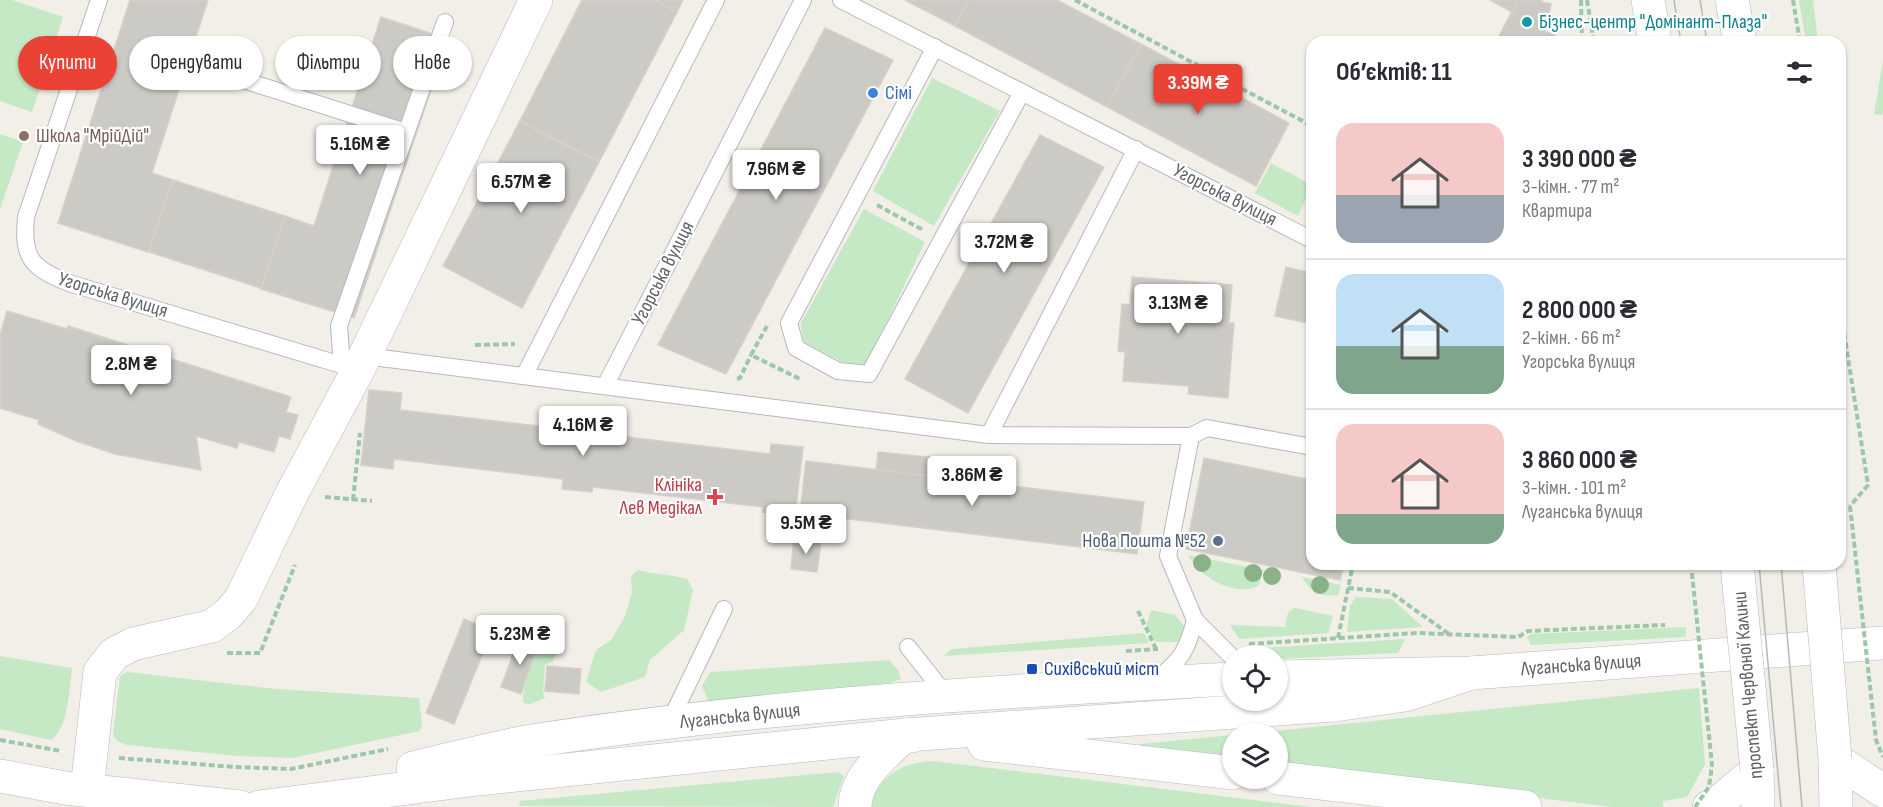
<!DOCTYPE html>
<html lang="uk">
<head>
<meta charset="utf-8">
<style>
  :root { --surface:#fff; --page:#f7f7f7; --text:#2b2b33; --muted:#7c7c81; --line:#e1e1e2; --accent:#ea4335 }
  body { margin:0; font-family:"Sofia Sans Condensed",sans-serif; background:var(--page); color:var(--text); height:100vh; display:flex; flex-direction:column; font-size:22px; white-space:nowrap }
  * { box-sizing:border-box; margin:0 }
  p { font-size:20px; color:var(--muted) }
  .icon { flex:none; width:33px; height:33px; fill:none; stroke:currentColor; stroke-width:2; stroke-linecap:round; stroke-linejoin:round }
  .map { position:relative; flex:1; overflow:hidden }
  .details { position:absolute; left:1306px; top:36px; width:540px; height:534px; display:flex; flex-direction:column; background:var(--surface); border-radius:18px; box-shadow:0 2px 4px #0004 }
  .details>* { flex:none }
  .guide { position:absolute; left:18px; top:36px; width:570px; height:54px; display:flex; gap:12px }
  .controls { position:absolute; left:1222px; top:645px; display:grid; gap:12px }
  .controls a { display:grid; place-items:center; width:66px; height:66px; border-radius:50%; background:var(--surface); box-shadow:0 2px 4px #0004; font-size:30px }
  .price { position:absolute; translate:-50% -51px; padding:0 14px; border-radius:6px; background:#fff; color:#222; font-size:20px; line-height:39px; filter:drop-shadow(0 2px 3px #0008) }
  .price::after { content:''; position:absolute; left:50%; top:36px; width:18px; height:14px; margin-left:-9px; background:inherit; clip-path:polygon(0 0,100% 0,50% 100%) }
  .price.active { background:var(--accent); color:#fff }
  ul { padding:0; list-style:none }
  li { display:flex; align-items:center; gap:18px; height:150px; padding:0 30px }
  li+li { border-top:2px solid var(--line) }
  li span { display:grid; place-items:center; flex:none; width:168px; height:120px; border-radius:18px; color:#555 }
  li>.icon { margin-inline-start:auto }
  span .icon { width:72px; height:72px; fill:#fffc; stroke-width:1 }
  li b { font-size:26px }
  h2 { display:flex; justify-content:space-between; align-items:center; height:72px; padding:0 30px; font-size:26px }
  .pill { padding:0 21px; border-radius:27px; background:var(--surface); box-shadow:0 2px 4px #0004; font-size:21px; line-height:54px }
  .pill.active { background:var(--accent); color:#fff }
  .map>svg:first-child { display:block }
  .green { fill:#c5e8c5 }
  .building { fill:#cccac5; stroke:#d6d1c6; stroke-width:1.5 }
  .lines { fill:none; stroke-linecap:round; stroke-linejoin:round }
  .lane-casing { stroke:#b5b8bc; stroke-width:18 }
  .street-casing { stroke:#b5b8bc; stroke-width:34 }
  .secondary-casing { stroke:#b6babf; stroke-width:34 }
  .path { stroke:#9cc7a9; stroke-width:4; stroke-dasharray:6 3; stroke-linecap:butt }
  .lane { stroke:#fff; stroke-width:16 }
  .street { stroke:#fff; stroke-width:33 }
  .secondary { stroke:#fff; stroke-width:33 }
  .tram { stroke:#b6b7b8; stroke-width:1.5 }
  .secondary-bridge-casing { stroke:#b6babf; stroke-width:34; stroke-linecap:butt }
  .path-bridge { stroke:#9cc7a9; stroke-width:4; stroke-dasharray:6 3; stroke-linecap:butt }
  .secondary-bridge { stroke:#fff; stroke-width:33 }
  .tree { fill:#89b387 }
  .culture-dot { fill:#0f9aa8; stroke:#fff; stroke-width:2 }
  .shop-dot { fill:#3f7fe0; stroke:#fff; stroke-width:2 }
  .education-dot { fill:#8d6e63; stroke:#fff; stroke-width:2 }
  .health-dot { fill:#e0444e; stroke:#fff; stroke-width:2 }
  .service-dot { fill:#5c6f8a; stroke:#fff; stroke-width:2 }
  .transit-dot { fill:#1a4fb4; stroke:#fff; stroke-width:2 }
  .labels { text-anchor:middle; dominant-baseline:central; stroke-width:4.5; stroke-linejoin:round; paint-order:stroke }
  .culture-label { font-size:20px; fill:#0d838f; stroke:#fff; text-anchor:start }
  .shop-label { font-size:20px; fill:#366cbe; stroke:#fff; text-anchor:start }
  .education-label { font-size:20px; fill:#785e54; stroke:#fff; text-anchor:start }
  .street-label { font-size:20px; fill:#5f6368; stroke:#fff }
  .health-label { font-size:20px; fill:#be3a42; stroke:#fff; text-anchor:end }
  .service-label { font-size:20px; fill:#4e5e75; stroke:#fff; text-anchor:end }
  .transit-label { font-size:20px; fill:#164399; stroke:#fff; text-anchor:start }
</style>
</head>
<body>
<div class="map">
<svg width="1883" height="807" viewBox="0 0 1883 807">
  <rect width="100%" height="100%" fill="#f1efe8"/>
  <g class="green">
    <polygon points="0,0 12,0 63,17 32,112 0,101"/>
    <polygon points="1799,0 1813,0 1818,42 1806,42"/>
    <polygon points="1883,61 1883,111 1882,115 1874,114"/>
    <polygon points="932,78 1000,111 934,226 873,191"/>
    <polygon points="0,134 23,142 0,209"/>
    <polygon points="1271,163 1312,185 1298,216 1255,193"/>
    <polygon points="864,209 925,242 866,365 842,362 803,341 801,323"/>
    <path d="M1188,555L1263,570L1259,585C1236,599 1198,576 1188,555Z"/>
    <path d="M638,570C654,575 671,574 687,579L693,590L684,630L650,660L645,677L601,692L586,682L596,650L611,640L625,616L632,593L631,576Z"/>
    <path d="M1302,577L1341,585L1338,595C1320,597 1311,593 1302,577Z"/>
    <polygon points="1356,597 1392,599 1423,627 1347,632 1350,605"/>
    <polygon points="1295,608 1333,616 1328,633 1239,639 1230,625 1285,627 1288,612"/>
    <polygon points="1151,610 1175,615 1184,626 1185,635 1179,642 1156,642 1146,627"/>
    <polygon points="1686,627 1686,637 1531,645 1527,637 1531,634"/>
    <polygon points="1144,633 1149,643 944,656 951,649"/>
    <path d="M549,638L557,640V651L553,661L545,665L543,692L545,698L530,704L524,703C519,693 538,642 549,638Z"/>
    <polygon points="1405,639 1398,653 1278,659 1278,656 1258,655 1247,649"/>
    <path d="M0,656L72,668C69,688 69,728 51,740L0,729Z"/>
    <polygon points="889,660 898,670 901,679 887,684 709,703 702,686 710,672"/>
    <polygon points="127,672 276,689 419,698 422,724 420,731 292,758 238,756 127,745 117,741 113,735 120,676"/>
    <polygon points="1699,688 1705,764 1687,797 1663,801 1663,807 1613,807 1278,767 1278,734 1245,734"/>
    <polygon points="1233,735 1233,761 1137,747 1140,744"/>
    <path d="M933,761L1311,807H870C878,776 903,762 933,761Z"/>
    <polygon points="838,772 844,776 833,807 519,806 520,801"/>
  </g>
  <g class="building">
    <polygon points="130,0 208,0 152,173 173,180 148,252 58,223"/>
    <polygon points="582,0 655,0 677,12 599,162 520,121"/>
    <polygon points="655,0 683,0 677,12"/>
    <polygon points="905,0 969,0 955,26"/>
    <polygon points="969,0 1057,0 1141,44 1107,107 955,26"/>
    <polygon points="1490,0 1542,0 1541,2 1551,4 1545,32 1555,34 1554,42 1496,42 1512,12"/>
    <polygon points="1518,0 1542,0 1541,2 1551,4 1545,32 1555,34 1554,42 1496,42"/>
    <polygon points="381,17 448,39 354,318 261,289 285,216 314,226"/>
    <polygon points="825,28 893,60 726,374 658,345"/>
    <polygon points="1141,44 1289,123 1256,186 1107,107"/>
    <polygon points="520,121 599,162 522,308 443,266"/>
    <polygon points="1040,135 1104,167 968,413 905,379"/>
    <polygon points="173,180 285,216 261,288 149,252"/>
    <polygon points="1286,267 1312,273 1312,324 1275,316"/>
    <polygon points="1132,277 1232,285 1229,323 1234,323 1228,398 1188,394 1189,386 1123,381 1125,352 1118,351 1122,304 1130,305"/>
    <polygon points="7,311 67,329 68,326 291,397 286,412 298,415 290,439 279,436 274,452 239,442 237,448 196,436 201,470 115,454 76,441 38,424 39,420 0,408 0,335"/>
    <polygon points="369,390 402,393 400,410 565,429 567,417 603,421 601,434 770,454 771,444 803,447 795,516 762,512 763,507 593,487 592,492 562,489 563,479 394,459 393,469 361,465"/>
    <polygon points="878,452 938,458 936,477 876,470"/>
    <polygon points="1204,458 1312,480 1312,564 1344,564 1340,580 1186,549"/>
    <polygon points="806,461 1144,502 1137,554 800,513"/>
    <polygon points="794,538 821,541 817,572 791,569"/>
    <polygon points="464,619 492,631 454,724 426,713"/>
    <polygon points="519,638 538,645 521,694 501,687"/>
    <polygon points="547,666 581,669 579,694 545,691"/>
  </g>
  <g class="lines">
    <g class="lane-casing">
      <g id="lane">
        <path d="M99,0L26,217C22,258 31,268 69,283L358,370"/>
        <polyline points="841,0 1312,240"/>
        <polyline points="935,47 789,323 796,348 838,371 869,374 1022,92"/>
        <polyline points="178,59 406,132"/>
        <polyline points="365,356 989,435 1191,436"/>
        <polyline points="342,365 339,326 445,22"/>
        <polyline points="524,376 716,0"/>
        <polyline points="605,386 803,0"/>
        <polyline points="989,435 1136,149"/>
        <polyline points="908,647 946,695"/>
        <polyline points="1233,658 1195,620 1168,556 1191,436 1207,428 1312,447"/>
        <path d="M1156,680C1181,660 1187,651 1195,620"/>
        <polyline points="669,723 724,609"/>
      </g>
    </g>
    <g class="street-casing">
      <polyline id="street" points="87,790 100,672 114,654 133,644 212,626 228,614 241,599 291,495 358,370 536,0"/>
    </g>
    <g class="secondary-casing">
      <g id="secondary">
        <polyline points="1648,0 1655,42"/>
        <polyline points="1732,0 1740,42"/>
        <polyline points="1278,677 1471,673 1883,643"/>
        <polyline points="984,744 1233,773"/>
        <polyline points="1835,759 1883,791"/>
        <polyline points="1835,759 1836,807"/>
        <path d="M413,768C452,759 492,748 532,741C764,705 999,691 1233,679"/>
        <polyline points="1757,770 1758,807"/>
        <polyline points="0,776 65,788 240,807"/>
        <polyline points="1278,778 1525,807"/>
        <polyline points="259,807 478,779 905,735 1335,705 1405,695 1471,673"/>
        <path d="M855,807C855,777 885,754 905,735L912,736"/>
        <polyline points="1709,807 1719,802 1757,770"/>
      </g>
    </g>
    <g class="path">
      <polyline points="1075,0 1312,126"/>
      <polyline points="1581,0 1582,42"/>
      <polyline points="1587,0 1594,42"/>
      <polyline points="1793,0 1800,42"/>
      <polyline points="877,205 923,230"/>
      <polyline points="1840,307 1868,485 1850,506"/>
      <polyline points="767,326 751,355 802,380"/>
      <polyline points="475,345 515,344"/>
      <polyline points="737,379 740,378 751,355"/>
      <polyline points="325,497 372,501"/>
      <polyline points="353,500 360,433"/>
      <polyline points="1348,588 1390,592 1449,634"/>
      <polyline points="1138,611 1156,649"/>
      <polyline points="1338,638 1353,564"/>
      <polyline points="1249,644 1417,633 1518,637 1528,631 1665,625"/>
      <polyline points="1126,651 1158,649"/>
      <polyline points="227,653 260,653 295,565"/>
      <polyline points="0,740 61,751"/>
      <polyline points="119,758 235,767 291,769 388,749"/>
    </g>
    <use href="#lane" class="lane"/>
    <use href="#street" class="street"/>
    <use href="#secondary" class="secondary"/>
    <g class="tram">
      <polyline points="1674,0 1681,42"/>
      <polyline points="1700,0 1707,42"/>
      <polyline points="1759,564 1781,807"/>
      <polyline points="1781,564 1802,807"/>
    </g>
    <g class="secondary-bridge-casing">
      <g id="secondary-bridge">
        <polyline points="1737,564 1757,770"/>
        <polyline points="1819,564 1835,759"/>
      </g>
    </g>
    <g class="path-bridge">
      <polyline points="1850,506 1876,740 1883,757"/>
      <polyline points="1691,564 1712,765 1709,787 1695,807"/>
    </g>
    <use href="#secondary-bridge" class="secondary-bridge"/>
  </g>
  <g class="tree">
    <circle cx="1202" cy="563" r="9"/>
    <circle cx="1253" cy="573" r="9"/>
    <circle cx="1272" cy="576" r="9"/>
    <circle cx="1320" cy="585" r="9"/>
  </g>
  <circle class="culture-dot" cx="1527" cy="22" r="6"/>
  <circle class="shop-dot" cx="873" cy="93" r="6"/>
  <circle class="education-dot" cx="24" cy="136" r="6"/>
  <path class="health-dot" d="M712 488h6v6h6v6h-6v6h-6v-6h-6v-6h6z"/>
  <circle class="service-dot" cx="1218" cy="541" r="6"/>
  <rect class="transit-dot" x="1026" y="663" width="12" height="12" rx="3"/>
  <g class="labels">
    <g class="culture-label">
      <text x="1539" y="22">Бізнес-центр "Домінант-Плаза"</text>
    </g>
    <g class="shop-label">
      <text x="885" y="93">Сімі</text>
    </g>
    <g class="education-label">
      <text x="36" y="136">Школа "МрійДій"</text>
    </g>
    <g class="street-label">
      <text transform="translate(1225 195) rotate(27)">Угорська вулиця</text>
      <text transform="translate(663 273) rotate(-63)">Угорська вулиця</text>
      <text transform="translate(113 295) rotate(17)">Угорська вулиця</text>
      <text transform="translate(1581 665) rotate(-4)">Луганська вулиця</text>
      <text transform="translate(1748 685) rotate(-95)">проспект Червоної Калини</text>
      <text transform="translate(740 716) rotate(-6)">Луганська вулиця</text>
    </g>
    <g class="health-label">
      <text x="702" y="485">Клініка<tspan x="702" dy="23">Лев Медікал</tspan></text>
    </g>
    <g class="service-label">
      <text x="1206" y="541">Нова Пошта №52</text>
    </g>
    <g class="transit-label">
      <text x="1044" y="669">Сихівський міст</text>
    </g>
  </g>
</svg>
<div class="controls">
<a><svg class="icon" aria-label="locate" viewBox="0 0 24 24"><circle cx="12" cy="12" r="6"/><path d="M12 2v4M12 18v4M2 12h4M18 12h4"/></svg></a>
<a><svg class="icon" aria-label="layers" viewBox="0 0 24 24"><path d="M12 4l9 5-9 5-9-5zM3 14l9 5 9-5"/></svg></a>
</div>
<b class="price active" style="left:1198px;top:115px">3.39M ₴</b>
<b class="price" style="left:360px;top:176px">5.16M ₴</b>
<b class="price" style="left:776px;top:201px">7.96M ₴</b>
<b class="price" style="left:521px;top:214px">6.57M ₴</b>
<b class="price" style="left:1004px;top:274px">3.72M ₴</b>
<b class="price" style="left:1178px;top:335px">3.13M ₴</b>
<b class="price" style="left:131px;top:396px">2.8M ₴</b>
<b class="price" style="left:583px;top:457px">4.16M ₴</b>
<b class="price" style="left:972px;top:507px">3.86M ₴</b>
<b class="price" style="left:806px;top:555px">9.5M ₴</b>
<b class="price" style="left:520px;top:666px">5.23M ₴</b>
<div class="guide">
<a class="pill active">Купити</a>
<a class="pill">Орендувати</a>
<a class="pill">Фільтри</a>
<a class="pill">Нове</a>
</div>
<section class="details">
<h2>Об’єктів: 11<svg class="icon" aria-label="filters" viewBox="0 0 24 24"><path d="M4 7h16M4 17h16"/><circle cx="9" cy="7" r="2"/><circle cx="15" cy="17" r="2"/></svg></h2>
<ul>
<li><span style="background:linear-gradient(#f6c9c9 60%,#9aa5b1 0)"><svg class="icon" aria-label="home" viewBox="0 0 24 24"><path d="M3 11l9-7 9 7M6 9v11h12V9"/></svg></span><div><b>3 390 000 ₴</b><p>3-кімн. · 77 m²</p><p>Квартира</p></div></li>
<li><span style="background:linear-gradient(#bfe0f5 60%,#7fa58c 0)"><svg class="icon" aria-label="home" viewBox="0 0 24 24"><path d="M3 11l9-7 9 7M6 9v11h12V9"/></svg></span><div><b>2 800 000 ₴</b><p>2-кімн. · 66 m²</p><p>Угорська вулиця</p></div></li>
<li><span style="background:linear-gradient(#f6c9c9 75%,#7fa58c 0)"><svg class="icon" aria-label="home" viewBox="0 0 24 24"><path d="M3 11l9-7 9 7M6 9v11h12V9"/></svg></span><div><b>3 860 000 ₴</b><p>3-кімн. · 101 m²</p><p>Луганська вулиця</p></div></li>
</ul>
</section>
</div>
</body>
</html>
